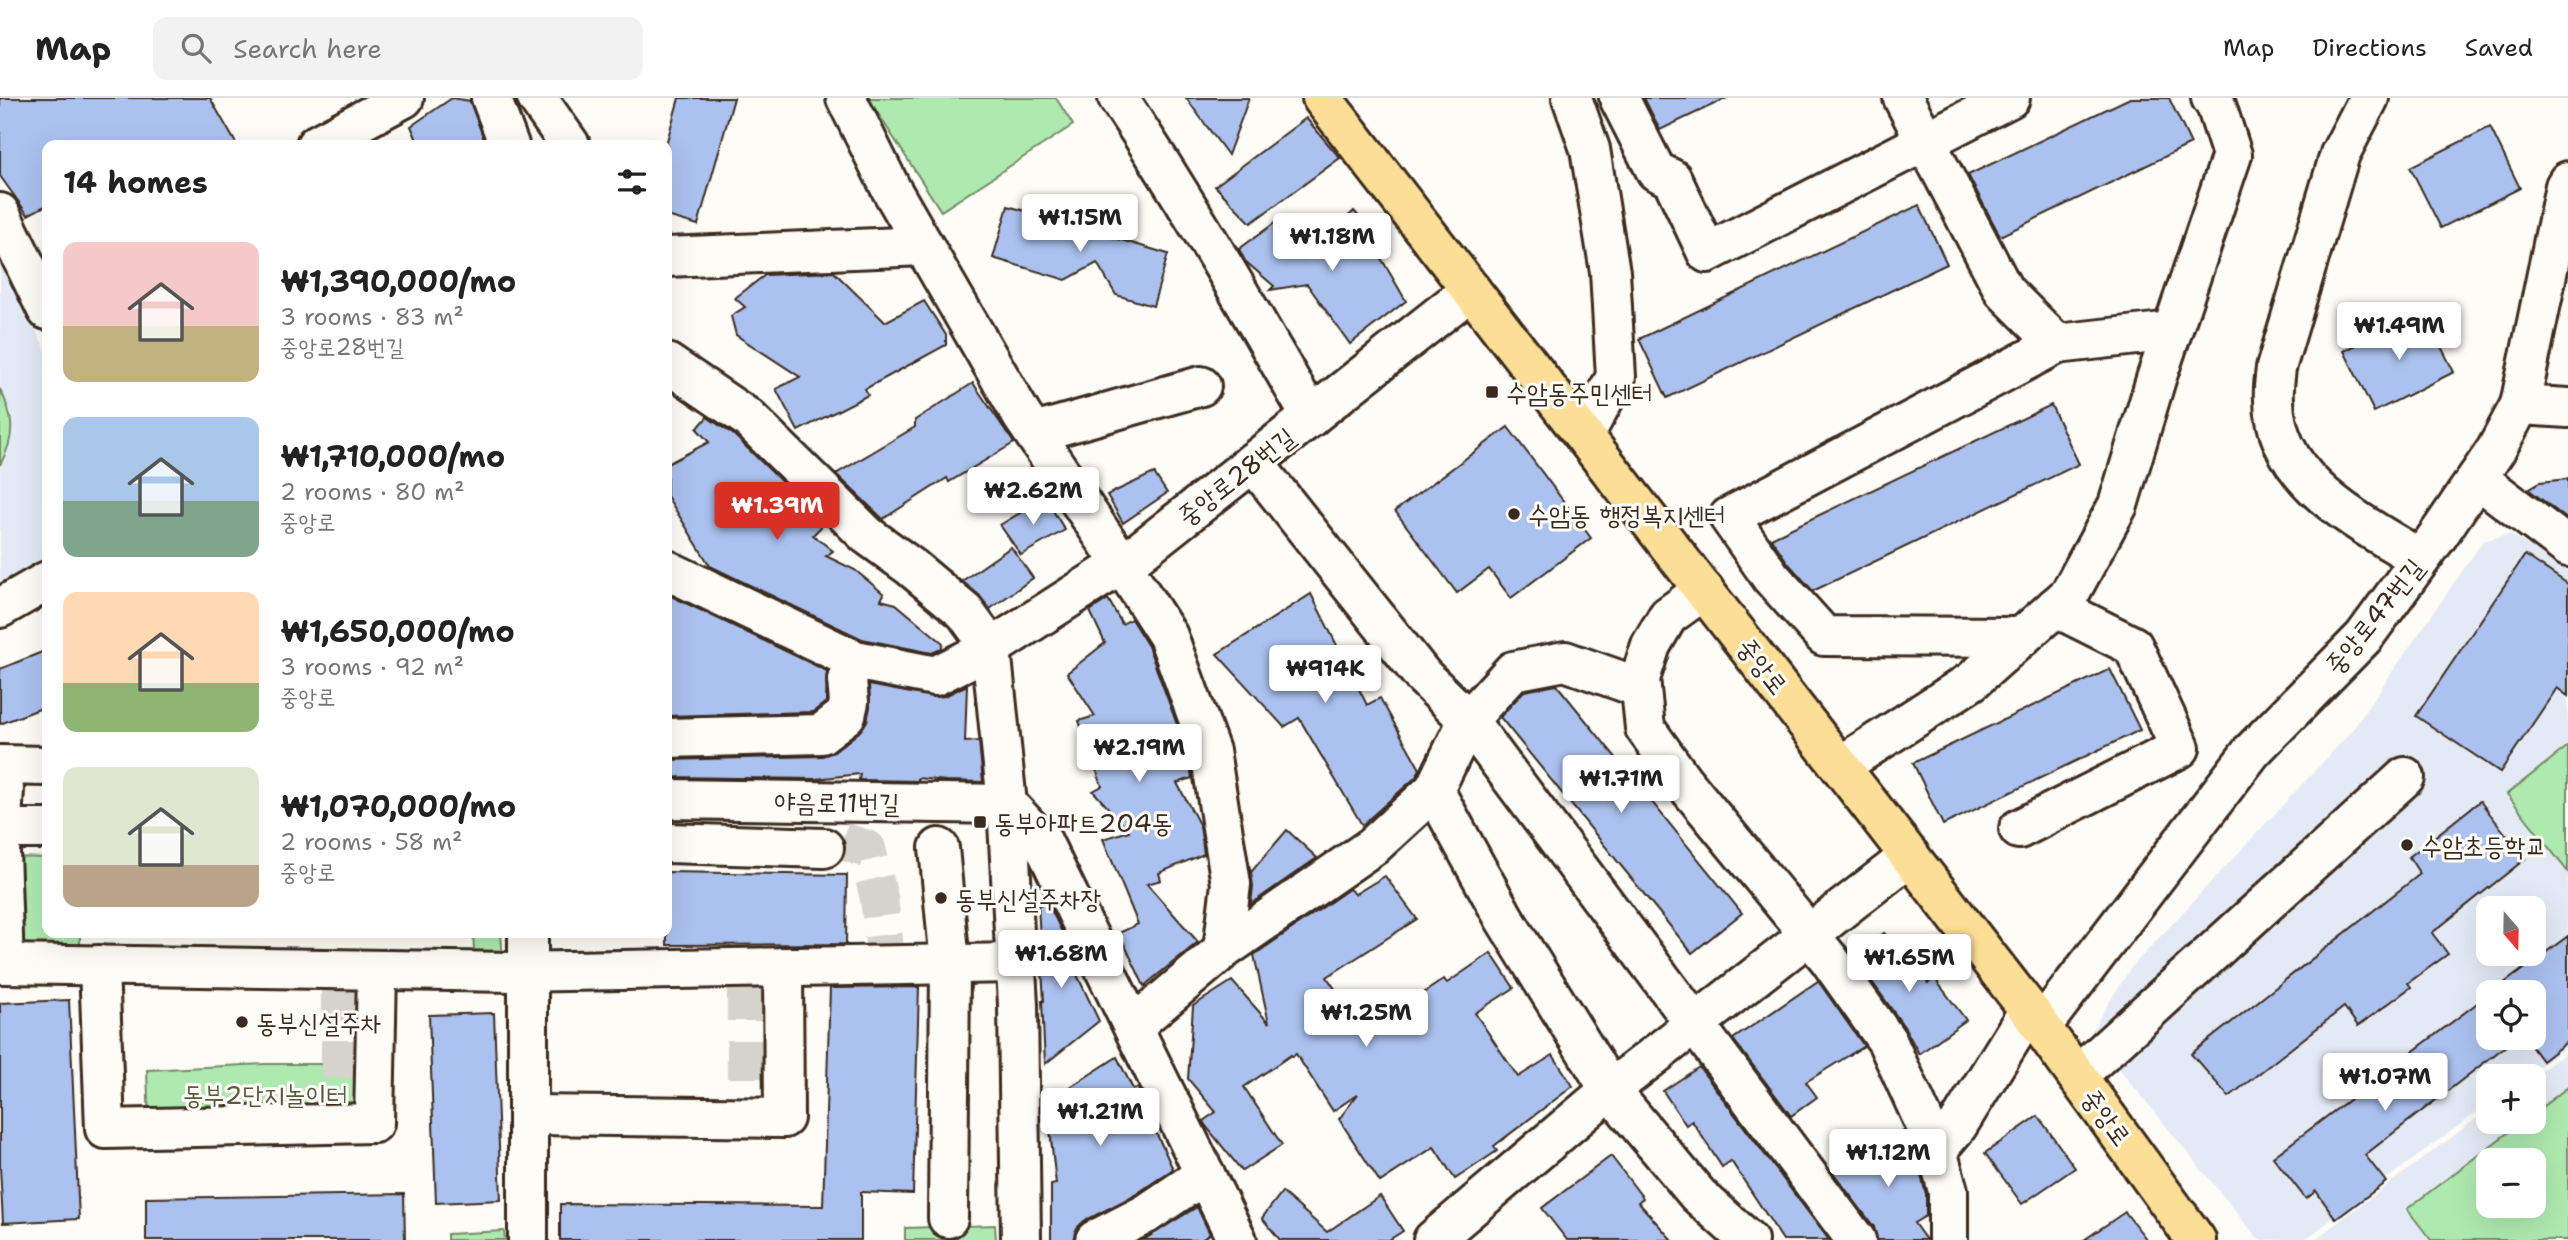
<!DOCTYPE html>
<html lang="en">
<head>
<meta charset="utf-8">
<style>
  :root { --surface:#fff; --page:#f2f2f2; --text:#222; --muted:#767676; --line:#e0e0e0; --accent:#d93025 }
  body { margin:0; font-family:"Shantell Sans","Poor Story",sans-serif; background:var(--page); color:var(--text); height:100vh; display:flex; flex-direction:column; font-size:26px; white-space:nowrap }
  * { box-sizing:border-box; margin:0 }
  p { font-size:23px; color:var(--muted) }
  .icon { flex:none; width:38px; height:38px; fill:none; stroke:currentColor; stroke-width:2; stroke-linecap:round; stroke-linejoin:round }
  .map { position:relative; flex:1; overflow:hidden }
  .drawer { position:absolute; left:42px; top:42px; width:630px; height:798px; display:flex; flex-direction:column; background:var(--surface); border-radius:14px; box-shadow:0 7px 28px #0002 }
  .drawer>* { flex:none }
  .needle { width:46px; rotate:160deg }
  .controls { position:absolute; left:2476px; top:798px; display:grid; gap:14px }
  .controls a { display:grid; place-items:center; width:70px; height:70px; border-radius:14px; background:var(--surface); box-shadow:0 7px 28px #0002; font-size:35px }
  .price { position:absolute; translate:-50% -60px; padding:0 16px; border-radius:7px; background:#fff; color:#222; font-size:23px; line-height:46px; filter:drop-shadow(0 2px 4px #0008) }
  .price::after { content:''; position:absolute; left:50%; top:42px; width:21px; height:16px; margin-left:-10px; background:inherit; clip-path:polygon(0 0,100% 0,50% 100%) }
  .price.selected { background:var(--accent); color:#fff }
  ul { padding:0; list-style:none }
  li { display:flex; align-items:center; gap:21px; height:175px; padding:0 21px }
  li span { display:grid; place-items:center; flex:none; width:196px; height:140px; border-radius:14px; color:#555 }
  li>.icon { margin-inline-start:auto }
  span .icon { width:84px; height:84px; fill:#fffc; stroke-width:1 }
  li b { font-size:30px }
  h2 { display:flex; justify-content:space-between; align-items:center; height:84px; padding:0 21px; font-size:30px }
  header { display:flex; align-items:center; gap:42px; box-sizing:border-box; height:98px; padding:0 35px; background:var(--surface); border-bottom:2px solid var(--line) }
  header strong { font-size:33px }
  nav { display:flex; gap:38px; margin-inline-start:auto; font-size:24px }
  .search { width:490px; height:63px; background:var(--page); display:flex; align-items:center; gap:18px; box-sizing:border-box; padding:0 24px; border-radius:14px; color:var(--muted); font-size:26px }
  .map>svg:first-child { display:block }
  .built { fill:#e4eaf5; fill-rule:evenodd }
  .green { fill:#aeeaaf; stroke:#748a66; stroke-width:2; fill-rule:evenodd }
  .building { fill:#abc1ef; stroke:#3b2a1e; stroke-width:2 }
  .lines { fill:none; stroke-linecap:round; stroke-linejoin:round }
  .minor-tunnel { stroke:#d6d2cc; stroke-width:38; stroke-dasharray:38 19; stroke-linecap:butt }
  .minor-casing { stroke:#3b2a1e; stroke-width:44 }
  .major-casing { stroke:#3b2a1e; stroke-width:44 }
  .minor { stroke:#fdfcf7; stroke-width:38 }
  .major { stroke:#fdde96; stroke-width:38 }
  .poi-dot { fill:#3b2a1e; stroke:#fdfcf7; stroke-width:2.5 }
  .labels { text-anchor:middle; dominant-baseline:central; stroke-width:6; stroke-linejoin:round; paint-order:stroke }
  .poi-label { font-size:26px; fill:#3b2a1e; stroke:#fdfcf7; text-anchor:start }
  .street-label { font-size:26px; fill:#3b2a1e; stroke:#fdfcf7 }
  .park-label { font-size:26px; fill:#585a42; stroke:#fdfcf7 }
</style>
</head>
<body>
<header>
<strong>Map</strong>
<div class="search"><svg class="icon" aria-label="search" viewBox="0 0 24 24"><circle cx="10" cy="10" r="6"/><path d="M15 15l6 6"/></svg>Search here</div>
<nav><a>Map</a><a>Directions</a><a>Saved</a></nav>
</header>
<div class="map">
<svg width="2568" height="1142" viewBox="0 0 2568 1142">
  <rect width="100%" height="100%" fill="#fdfcf7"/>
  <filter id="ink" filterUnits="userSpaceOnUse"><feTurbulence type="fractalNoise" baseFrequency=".0143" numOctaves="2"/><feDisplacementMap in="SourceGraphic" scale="14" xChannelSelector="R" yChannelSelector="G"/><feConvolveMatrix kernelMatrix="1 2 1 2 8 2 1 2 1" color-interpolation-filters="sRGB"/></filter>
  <g filter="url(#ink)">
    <g class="built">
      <polygon points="0,165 47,254 47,472 0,497"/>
      <path d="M2510,436L2568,471V947L2526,978H2488V1006L2304,1142H2259L2090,935L2130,871L2350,635L2483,443ZM2488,810H2534V856H2488ZM2488,894H2534V940H2488Z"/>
      <path d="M2568,953V1142H2314L2488,1012V1024H2534V978ZM2488,1062H2534V1108H2488Z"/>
    </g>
    <g class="green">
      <polygon points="868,0 1056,0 1073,27 941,113"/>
      <path d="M0,291C14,319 16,338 0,367Z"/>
      <polygon points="2568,648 2568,774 2507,696"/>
      <polygon points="15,759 47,760 47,835 80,835 80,847 14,847"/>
      <polygon points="473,835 501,835 503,865 475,867"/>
      <polygon points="266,966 340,966 375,971 374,1023 149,1029 147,972"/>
      <path d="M2568,989V1142H2431L2407,1111L2522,1024H2534V1015ZM2534,1062V1108H2488V1062Z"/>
      <polygon points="995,1127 996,1142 905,1142 905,1130"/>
      <polygon points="504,1133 505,1142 447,1142 447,1136"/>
    </g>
    <g class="building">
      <polygon points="0,0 210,0 237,47 47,47 47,107 28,117 0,78"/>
      <polygon points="452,0 470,3 486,47 419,47 411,28"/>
      <polygon points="679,0 734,0 698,127 667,118 667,43"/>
      <polygon points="1186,0 1249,0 1228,57"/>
      <polygon points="1644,0 1727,0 1660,32"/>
      <polygon points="2130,0 2169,0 2191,46 2000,138 1968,77"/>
      <polygon points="1306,20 1340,60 1251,125 1215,88"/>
      <polygon points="2490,29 2520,90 2441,130 2410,69"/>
      <polygon points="1919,107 1947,166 1667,300 1639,241"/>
      <polygon points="1008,108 1168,156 1153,208 1116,197 1097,165 1066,182 993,160"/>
      <polygon points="1354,113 1383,147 1377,153 1406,203 1350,246 1307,186 1270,192 1274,188 1245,163 1239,151 1276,124 1303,161"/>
      <polygon points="834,174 885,224 924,203 946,237 946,247 865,291 868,297 798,333 776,291 800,279 736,237 731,218 745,209 735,200 765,177"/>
      <polygon points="2423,213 2454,274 2374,314 2344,253"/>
      <polygon points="973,285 1014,345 949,384 947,380 883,421 836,376 915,329 915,322"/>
      <polygon points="2051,307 2079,366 1813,493 1788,465 1771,440"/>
      <polygon points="707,319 734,337 786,388 822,428 813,437 833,453 826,458 855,472 884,496 881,502 896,506 943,545 941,551 932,555 862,541 710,468 667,398 667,366 709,344 697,331"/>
      <polygon points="1508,329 1591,440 1511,500 1489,471 1457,495 1395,413"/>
      <polygon points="1154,375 1167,395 1123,425 1107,397"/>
      <polygon points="2568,381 2568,422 2528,391 2540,384"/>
      <polygon points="1045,400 1065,432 1021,457 1000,427"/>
      <polygon points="1011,449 1033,480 990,511 979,497 962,483"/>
      <polygon points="2525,457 2568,486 2568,598 2557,590 2500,674 2416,618"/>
      <polygon points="667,496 827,573 826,604 813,614 667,618"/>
      <polygon points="1311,496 1367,607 1380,600 1420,671 1416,679 1362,727 1299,620 1284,629 1217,556"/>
      <polygon points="1108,501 1122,526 1131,521 1148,548 1189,659 1192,680 1177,685 1200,728 1204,756 1159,775 1161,782 1147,786 1198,844 1144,888 1119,835 1138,826 1103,741 1129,733 1093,693 1102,688 1079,623 1095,618 1067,575 1105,545 1090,513"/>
      <polygon points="47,552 47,608 0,626 0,571"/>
      <polygon points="2110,571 2140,632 1943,727 1913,665"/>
      <polygon points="869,587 932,599 945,598 967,587 965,644 979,643 983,684 946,683 918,680 918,683 859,682 860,676 816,681 667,679 667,662 822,658 834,654 859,634 867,623 870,609"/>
      <polygon points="1557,587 1742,815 1692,855 1500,619 1524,593"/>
      <polygon points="2480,703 2525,761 2432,835 2448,856 2408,885 2411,889 2358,928 2344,909 2229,999 2191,956 2420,776 2409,759"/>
      <polygon points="1287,732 1317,760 1251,806 1253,788 1251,774"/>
      <polygon points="667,774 847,777 846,846 667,847"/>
      <polygon points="1385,778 1417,821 1327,879 1365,935 1444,881 1447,885 1491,855 1514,890 1475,915 1518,979 1553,957 1573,988 1494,1048 1497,1053 1455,1081 1434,1049 1380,1084 1339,1021 1358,996 1333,1013 1296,956 1292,959 1291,957 1244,989 1282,1047 1242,1073 1205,1027 1203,1023 1216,1014 1188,981 1193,908 1232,883 1269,925 1254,857 1349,791 1355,796"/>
      <polygon points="1047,803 1075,861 1071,864 1099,923 1045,966 1042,903 1044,903 1038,808"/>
      <polygon points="1884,835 1928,885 1935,881 1966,922 1919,956 1905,930 1853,857"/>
      <polygon points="2568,838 2568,943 2542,963 2525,940 2534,940 2534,894 2492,894"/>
      <polygon points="1818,883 1864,948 1806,984 1817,999 1791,1018 1733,941"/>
      <polygon points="919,889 913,1096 861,1094 861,1142 560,1142 560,1106 823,1108 830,890"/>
      <polygon points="2488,897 2488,940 2516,940 2365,1057 2386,1084 2336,1121 2316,1093 2306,1101 2273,1059"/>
      <polygon points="69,902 79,1121 3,1125 0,1069 0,905"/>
      <polygon points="494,915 501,1102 436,1105 429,917"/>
      <polygon points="1117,959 1133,991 1138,990 1155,1025 1152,1026 1173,1071 1135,1097 1084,1123 1076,1131 1073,1142 1051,1142 1051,1087 1056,1086 1047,1004"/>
      <polygon points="1699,969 1829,1142 1783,1142 1731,1063 1722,1069 1692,1023 1686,1027 1663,993"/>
      <polygon points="2038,1018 2075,1070 2022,1106 1985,1055"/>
      <polygon points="1904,1033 1916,1059 1926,1096 1926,1118 1914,1125 1926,1142 1877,1142 1874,1129 1832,1073"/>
      <polygon points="1611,1058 1643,1100 1638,1104 1672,1142 1567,1142 1542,1110"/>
      <polygon points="1282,1094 1327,1134 1380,1098 1403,1133 1389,1142 1280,1142 1262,1120"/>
      <polygon points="404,1096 405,1142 146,1142 146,1100"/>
      <polygon points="1197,1109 1210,1136 1201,1142 1143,1142"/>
      <polygon points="2125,1114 2147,1142 2084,1142"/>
    </g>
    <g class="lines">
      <g class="minor-tunnel">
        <polyline points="842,743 867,751 879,800 887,867"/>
        <polyline points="340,980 340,871"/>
        <polyline points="746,980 746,870"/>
      </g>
      <g class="minor-casing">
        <g id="minor">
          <polyline points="491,0 509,47"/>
          <polyline points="537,0 570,47"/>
          <polyline points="846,0 891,91 1022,318 1114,454 1168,538 1210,653 1231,786 1223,852"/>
          <path d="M1118,0C1187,103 1249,211 1311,319"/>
          <polyline points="1572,0 1590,51 1610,174 1616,279 1584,337"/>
          <polyline points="1619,0 1656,73 1672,81 1707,155 2010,0"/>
          <polyline points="1903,0 2004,193 2057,246 1729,419 1771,479 1824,538 2022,539"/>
          <path d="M2369,0L2340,56L2276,270C2275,280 2273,291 2274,302C2275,384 2360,424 2420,461"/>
          <polyline points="316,47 404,0"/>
          <polyline points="0,115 47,212"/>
          <polyline points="667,159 924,148"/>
          <polyline points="2057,246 2172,233"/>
          <polyline points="667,265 748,320 867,437 911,469 965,514 991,550 1007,706 1018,907 1021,1142"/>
          <polyline points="2520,307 2568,310"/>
          <polyline points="1034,335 1201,288"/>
          <polyline points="1253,364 1423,578 1468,622 1856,1142"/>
          <polyline points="2477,380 2568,449"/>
          <polyline points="667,472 855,562 935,578 991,550 1133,459 1471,192"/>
          <polyline points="1704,492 1668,518 1651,547 1640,581 1645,630 1683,683 1829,861 1887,943 1937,1052 1948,1093 1948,1142"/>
          <polyline points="0,510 47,483"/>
          <polyline points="1641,590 1565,563 1513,573 1468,622 1434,692 1504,820 1610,992 1910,758"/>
          <polyline points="667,640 821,636 846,617 849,604 847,582 855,562"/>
          <polyline points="0,667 47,668"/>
          <polyline points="1840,668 1972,583 2069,497 2118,407 2156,281 2232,57 2216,7 2211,0"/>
          <polyline points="667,701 1007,706"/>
          <polyline points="1007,706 1042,743 1237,1142"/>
          <polyline points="0,731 47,731"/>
          <polyline points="2019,731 2180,650 2133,548 2055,509"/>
          <polyline points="667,745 824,750"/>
          <polyline points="939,750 950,866 948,1120"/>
          <polyline points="528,835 528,1142"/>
          <polyline points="0,866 4,866 0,753 4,691"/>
          <polyline points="4,866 513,874 1015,865"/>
          <polyline points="99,867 105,1031 374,1025 377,872"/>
          <polyline points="1133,928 1223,852 1373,748 1434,692"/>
          <polyline points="2041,929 2252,653 2364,539 2439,436 2496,352 2520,307 2565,88 2568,83"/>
          <polyline points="2077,978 2405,679"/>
          <polyline points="528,1017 784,1020 783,869"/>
          <polyline points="1937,1052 1958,1027 2029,912"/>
          <polyline points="1095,1142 1146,1116 1205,1076"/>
          <polyline points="1433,1142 1610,992 1698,1097 1748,1142"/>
        </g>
      </g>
      <g class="major-casing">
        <polyline id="major" points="1322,0 2029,912 2196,1142"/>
      </g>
      <use href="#minor" class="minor"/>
      <use href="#major" class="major"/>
    </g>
  </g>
  <g class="poi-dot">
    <rect x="1485" y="287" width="14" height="14" rx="3.5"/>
    <circle cx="1514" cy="416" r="7"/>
    <rect x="973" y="717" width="14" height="14" rx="3.5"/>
    <circle cx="2407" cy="747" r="7"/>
    <circle cx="941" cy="800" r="7"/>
    <circle cx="242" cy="924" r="7"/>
  </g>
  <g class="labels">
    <g class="poi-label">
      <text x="1506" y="294">수암동주민센터</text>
      <text x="1528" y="416">수암동 행정복지센터</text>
      <text x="994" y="724">동부아파트204동</text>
      <text x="2421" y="747">수암초등학교</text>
      <text x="955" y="800">동부신설주차장</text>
      <text x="256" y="924">동부신설주차</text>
    </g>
    <g class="street-label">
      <text transform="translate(1236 378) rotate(-38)">중앙로28번길</text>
      <text transform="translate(2374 518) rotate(-51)">중앙로47번길</text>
      <text transform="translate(1763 568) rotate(52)">중앙로</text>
      <text transform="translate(837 704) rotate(1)">야음로11번길</text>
      <text transform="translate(2107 1019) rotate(54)">중앙로</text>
    </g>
    <g class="park-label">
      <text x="265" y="996">동부2단지놀이터</text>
    </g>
  </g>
</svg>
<div class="controls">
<a><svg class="needle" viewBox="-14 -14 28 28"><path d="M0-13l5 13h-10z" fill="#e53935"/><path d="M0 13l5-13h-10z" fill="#767676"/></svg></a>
<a><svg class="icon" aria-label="locate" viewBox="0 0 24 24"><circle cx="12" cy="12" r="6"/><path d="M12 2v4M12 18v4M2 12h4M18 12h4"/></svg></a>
<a>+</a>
<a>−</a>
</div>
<b class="price" style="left:1080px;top:156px">₩1.15M</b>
<b class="price" style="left:1332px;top:175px">₩1.18M</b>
<b class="price" style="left:2399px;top:264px">₩1.49M</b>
<b class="price" style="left:1033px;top:429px">₩2.62M</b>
<b class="price selected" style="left:777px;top:444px">₩1.39M</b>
<b class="price" style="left:1325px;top:607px">₩914K</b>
<b class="price" style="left:1139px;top:686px">₩2.19M</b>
<b class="price" style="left:1621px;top:717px">₩1.71M</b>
<b class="price" style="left:1061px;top:892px">₩1.68M</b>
<b class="price" style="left:1909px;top:896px">₩1.65M</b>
<b class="price" style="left:1366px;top:951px">₩1.25M</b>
<b class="price" style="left:2385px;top:1015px">₩1.07M</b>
<b class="price" style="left:1100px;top:1050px">₩1.21M</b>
<b class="price" style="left:1888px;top:1091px">₩1.12M</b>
<section class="drawer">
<h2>14 homes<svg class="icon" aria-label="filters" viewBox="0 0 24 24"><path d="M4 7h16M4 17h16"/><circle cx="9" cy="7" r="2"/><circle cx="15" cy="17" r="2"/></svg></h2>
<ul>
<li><span style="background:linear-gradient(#f6c9c9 60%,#c2b280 0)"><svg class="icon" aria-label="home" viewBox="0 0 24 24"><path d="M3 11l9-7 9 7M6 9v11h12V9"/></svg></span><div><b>₩1,390,000/mo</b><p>3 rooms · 83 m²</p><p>중앙로28번길</p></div></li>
<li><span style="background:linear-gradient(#a9c7e8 60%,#7fa58c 0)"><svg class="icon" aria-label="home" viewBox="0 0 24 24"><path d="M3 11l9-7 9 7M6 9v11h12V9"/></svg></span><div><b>₩1,710,000/mo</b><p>2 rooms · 80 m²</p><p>중앙로</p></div></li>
<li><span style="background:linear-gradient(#ffd9b3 65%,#8fb573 0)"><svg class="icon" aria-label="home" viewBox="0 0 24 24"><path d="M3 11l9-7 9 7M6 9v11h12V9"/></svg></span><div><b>₩1,650,000/mo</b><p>3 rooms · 92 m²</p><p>중앙로</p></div></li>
<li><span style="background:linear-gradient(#dfe7d0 70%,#b9a48a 0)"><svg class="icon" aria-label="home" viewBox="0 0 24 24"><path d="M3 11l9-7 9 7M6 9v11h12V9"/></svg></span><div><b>₩1,070,000/mo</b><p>2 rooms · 58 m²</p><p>중앙로</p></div></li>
</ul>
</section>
</div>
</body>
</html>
